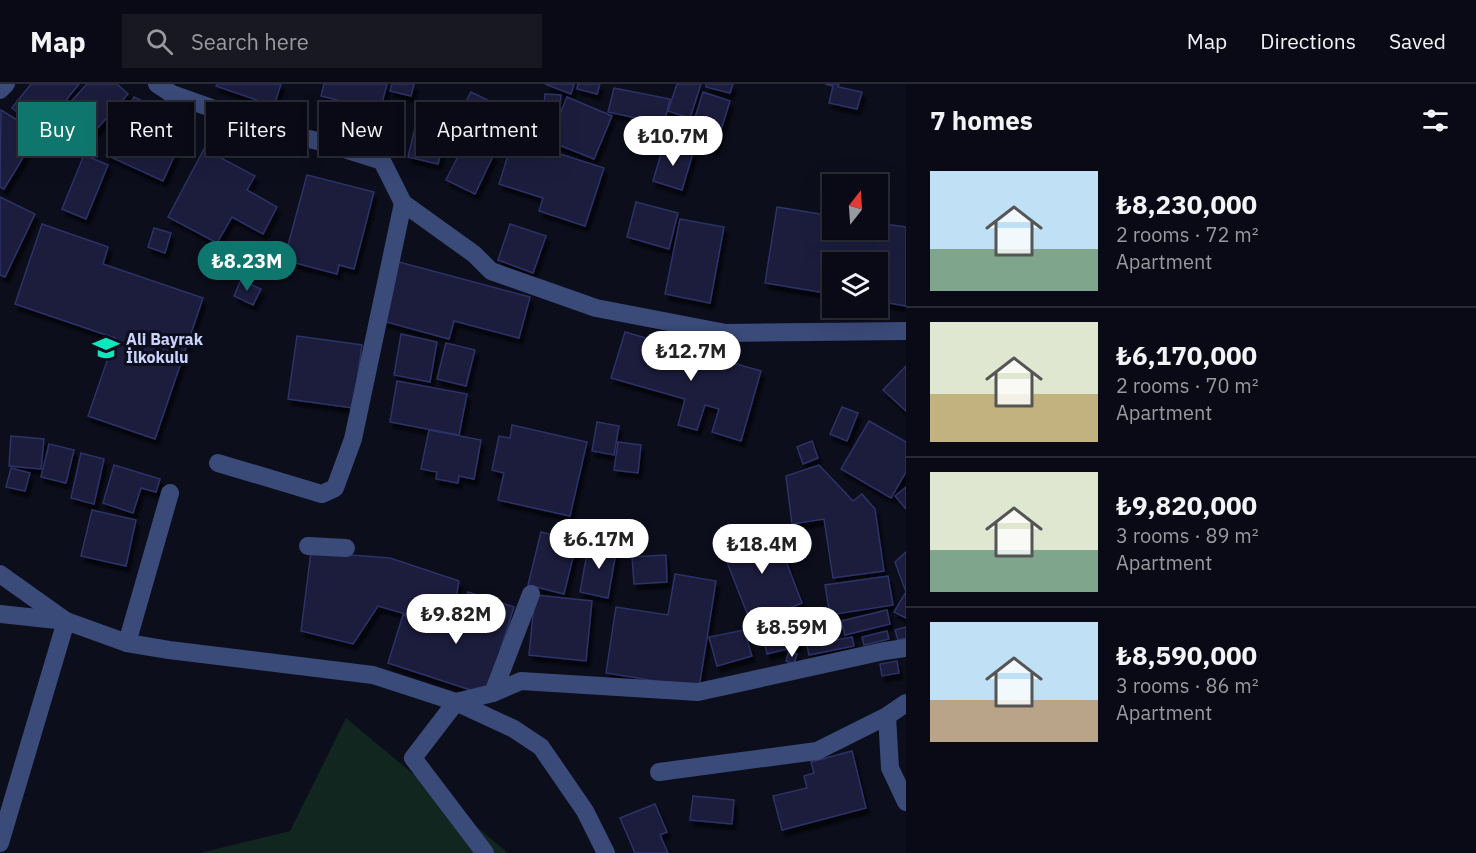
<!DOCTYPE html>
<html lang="en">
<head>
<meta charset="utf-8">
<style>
  :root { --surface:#090a15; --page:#171822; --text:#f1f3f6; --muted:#999aa0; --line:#292b34; --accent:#0f766e }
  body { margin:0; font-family:"IBM Plex Sans",sans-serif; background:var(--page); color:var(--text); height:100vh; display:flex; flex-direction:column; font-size:22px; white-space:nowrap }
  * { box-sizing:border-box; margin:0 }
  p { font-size:20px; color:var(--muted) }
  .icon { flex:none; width:33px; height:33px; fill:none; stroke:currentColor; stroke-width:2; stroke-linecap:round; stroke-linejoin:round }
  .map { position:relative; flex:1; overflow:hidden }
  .sheet { display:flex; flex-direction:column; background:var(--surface); width:570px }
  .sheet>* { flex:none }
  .banner { position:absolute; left:18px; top:18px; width:570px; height:54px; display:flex; gap:12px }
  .needle { width:39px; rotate:17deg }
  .tools { position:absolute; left:822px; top:90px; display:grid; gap:12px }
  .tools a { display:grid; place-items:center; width:66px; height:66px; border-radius:0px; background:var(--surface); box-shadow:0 6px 24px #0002,0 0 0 2px var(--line); font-size:30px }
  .price { position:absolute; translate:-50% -51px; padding:0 14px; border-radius:21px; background:#fff; color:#222; font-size:20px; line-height:39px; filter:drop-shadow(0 2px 3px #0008) }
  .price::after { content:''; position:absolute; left:50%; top:36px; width:18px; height:14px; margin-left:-9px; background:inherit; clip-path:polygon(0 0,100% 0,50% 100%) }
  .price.selected { background:var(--accent); color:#fff }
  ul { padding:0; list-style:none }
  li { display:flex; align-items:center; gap:18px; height:150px; padding:0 24px }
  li+li { border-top:2px solid var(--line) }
  li span { display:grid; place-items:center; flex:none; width:168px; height:120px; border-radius:0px; color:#555 }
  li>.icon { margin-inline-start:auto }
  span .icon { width:72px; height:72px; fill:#fffc; stroke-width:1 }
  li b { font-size:26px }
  h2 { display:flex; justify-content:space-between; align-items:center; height:72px; padding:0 24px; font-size:26px }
  .pill { padding:0 21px; border-radius:0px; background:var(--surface); box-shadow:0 6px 24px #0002,0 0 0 2px var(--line); font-size:21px; line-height:54px }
  .pill.selected { background:var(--accent); color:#fff }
  header { display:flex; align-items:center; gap:36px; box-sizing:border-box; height:84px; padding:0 30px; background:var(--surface); border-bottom:2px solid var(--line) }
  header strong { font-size:28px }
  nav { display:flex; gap:33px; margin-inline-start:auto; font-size:21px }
  .search { width:420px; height:54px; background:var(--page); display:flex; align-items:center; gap:15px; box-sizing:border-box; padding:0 21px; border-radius:0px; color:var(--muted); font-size:22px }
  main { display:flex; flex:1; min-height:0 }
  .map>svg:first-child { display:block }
  .green { fill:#10261f }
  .building { fill:#1a1d3c; stroke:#2d3267; stroke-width:1.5; filter:url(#shadow) }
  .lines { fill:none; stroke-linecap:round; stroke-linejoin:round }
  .minor { stroke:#3a4a79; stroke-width:18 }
  .labels { text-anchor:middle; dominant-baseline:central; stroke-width:6; stroke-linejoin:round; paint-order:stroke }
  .poi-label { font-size:16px; font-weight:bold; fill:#cbd3fc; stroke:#0c0e1c; text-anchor:start }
</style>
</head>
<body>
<header>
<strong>Map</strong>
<div class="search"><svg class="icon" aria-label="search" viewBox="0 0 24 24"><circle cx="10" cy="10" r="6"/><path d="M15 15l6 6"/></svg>Search here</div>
<nav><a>Map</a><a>Directions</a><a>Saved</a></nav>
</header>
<main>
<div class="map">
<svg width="906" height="769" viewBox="0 0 906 769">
  <defs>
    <filter id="shadow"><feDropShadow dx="3.5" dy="6" stdDeviation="1.5" flood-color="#0009"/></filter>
  </defs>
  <rect width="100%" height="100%" fill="#0c0e1c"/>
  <polygon class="green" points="346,634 508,769 200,769 290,747"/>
  <g class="building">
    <polygon points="31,0 79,0 59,25 54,21 37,44 12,24"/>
    <polygon points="87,0 117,0 128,10 95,47 67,22"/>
    <polygon points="217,0 281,0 274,22 216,2"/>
    <polygon points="324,0 387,0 380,27 321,12"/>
    <polygon points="392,0 414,0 411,12 390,7"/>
    <polygon points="545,0 574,0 571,10"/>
    <polygon points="578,0 600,0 597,10 577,5"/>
    <polygon points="677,0 701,0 690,34 668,27"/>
    <polygon points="706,0 733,0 730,9 706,3"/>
    <polygon points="825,0 839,0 838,3 862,8 857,25 829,19 833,2"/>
    <polygon points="614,4 670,15 664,40 608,28"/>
    <polygon points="471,8 514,29 506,44 463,23"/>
    <polygon points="703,8 730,17 715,65 688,56"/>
    <polygon points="545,10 561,11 560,24 544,22"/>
    <polygon points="134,13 189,39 163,97 106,71"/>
    <polygon points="567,13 612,32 594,75 549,57"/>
    <polygon points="421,19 451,26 438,80 408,73"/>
    <polygon points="1,26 38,49 4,105 0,103"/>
    <polygon points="481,37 508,51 502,64 474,49"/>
    <polygon points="513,55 604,84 585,142 539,127 543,114 499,100"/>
    <polygon points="466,57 494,70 475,110 446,96"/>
    <polygon points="664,60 693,69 682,106 653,97"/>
    <polygon points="204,65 255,92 247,106 277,123 263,150 232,133 217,159 168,133"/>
    <polygon points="84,71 108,81 86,135 62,125"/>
    <polygon points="307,91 374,108 354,185 339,181 337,190 284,176"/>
    <polygon points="0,113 35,130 5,193 0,191"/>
    <polygon points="636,118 678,129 669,165 627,153"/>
    <polygon points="777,123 832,132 832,146 878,146 878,139 906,143 906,222 878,217 878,178 832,178 832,210 765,199"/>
    <polygon points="680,135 724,143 710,219 665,210"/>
    <polygon points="42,140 108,163 103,180 203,214 155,355 88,332 115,254 15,220"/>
    <polygon points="510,140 546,152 533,189 498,176"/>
    <polygon points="154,144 171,149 165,169 148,163"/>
    <polygon points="399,178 530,213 519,254 454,237 449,255 383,237"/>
    <polygon points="241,196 261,205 253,221 234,212"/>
    <polygon points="625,248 761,287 741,357 712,348 719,325 705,321 697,346 678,341 685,315 611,294"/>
    <polygon points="401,250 437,258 430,298 394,291"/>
    <polygon points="297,252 362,261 353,324 288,315"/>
    <polygon points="446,259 475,266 466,302 437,295"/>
    <polygon points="906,282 906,327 883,306"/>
    <polygon points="397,297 467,310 459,351 390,338"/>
    <polygon points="842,323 858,329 847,357 830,350"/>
    <polygon points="869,337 906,358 906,388 891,414 841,385"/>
    <polygon points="597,338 619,342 614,371 592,367"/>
    <polygon points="512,341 587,358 570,432 498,416 504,389 492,386 499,352 510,354"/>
    <polygon points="429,346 481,356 474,395 459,392 458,399 436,395 437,388 421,385"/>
    <polygon points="11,352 44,355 41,385 9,382"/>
    <polygon points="812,357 818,374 803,380 797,363"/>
    <polygon points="618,358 641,361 638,389 614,386"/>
    <polygon points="49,360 74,366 66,399 41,393"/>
    <polygon points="81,369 104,375 94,420 71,414"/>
    <polygon points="114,381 160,395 156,408 141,404 133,429 103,419"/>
    <polygon points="819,381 853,417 862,410 875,425 884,487 833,494 824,435 792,440 786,392"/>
    <polygon points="11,384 30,389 25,407 6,403"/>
    <polygon points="906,403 906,425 895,412"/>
    <polygon points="92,426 136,436 126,482 81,472"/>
    <polygon points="773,443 802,519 751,539 721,463"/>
    <polygon points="541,448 577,457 564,510 528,501"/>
    <polygon points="589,458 617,463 608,514 580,508"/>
    <polygon points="311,468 390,474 459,497 451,543 378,522 353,560 301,547"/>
    <polygon points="906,468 906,534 894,528 906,508 895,478"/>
    <polygon points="666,471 667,498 634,500 632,473"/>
    <polygon points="675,490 716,497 699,604 606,589 616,523 668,531"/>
    <polygon points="888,492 893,521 830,531 825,501"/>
    <polygon points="468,508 514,523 486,611 388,579 403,531 455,548"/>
    <polygon points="535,511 592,517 586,577 529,571"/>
    <polygon points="887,526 890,540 845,551 841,537"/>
    <polygon points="792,532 799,562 767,570 763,553 772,550 769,538"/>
    <polygon points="906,543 906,554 898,556 895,546"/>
    <polygon points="744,546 752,572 717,582 709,553"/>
    <polygon points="887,547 889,555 864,561 862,553"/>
    <polygon points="852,553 854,562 809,571 807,561"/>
    <polygon points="789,567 797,570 794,580 786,577"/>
    <polygon points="897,577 899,589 882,592 880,580"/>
    <polygon points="852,667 866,724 782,746 773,712 807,704 804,692 814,689 811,678"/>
    <polygon points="693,712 734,716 732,740 690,736"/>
    <polygon points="655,720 667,748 660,751 668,769 635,769 620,734"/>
  </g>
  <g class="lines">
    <g class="minor">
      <polyline points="157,0 172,10 279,48 322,58 382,77 403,119 474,170 491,187 596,224 726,249 906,247"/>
      <polyline points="0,6 6,0"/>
      <polyline points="218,379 322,410 335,404 353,355 403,119"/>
      <polyline points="308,462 346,464"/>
      <polyline points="0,490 66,537 127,559 169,566 373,591 456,618 514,645 541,663 585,727 606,769"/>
      <polyline points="0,530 66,537 0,759"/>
      <polyline points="127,559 170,409"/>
      <polyline points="493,609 531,510"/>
      <polyline points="887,632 890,684 906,718"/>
      <polyline points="659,688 817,667 887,632 906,619"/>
      <polyline points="485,769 413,674 456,618 493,609 521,597 698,608 884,567 906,564"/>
    </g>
  </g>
  <defs>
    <g id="school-bare" transform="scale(2.07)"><path d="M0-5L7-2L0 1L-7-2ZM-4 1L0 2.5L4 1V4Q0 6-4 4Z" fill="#0ce7be" stroke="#0c0e1c" stroke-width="2.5" paint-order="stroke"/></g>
  </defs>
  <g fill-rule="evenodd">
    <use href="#school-bare" x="106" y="264"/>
  </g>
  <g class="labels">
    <g class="poi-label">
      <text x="126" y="255">Ali Bayrak<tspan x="126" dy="18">İlkokulu</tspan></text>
    </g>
  </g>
</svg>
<div class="tools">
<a><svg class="needle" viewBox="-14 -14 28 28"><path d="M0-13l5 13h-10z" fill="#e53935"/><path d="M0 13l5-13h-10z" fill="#999aa0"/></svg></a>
<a><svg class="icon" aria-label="layers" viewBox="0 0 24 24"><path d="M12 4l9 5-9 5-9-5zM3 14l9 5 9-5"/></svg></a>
</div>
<b class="price" style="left:673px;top:83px">₺10.7M</b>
<b class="price selected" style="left:247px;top:208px">₺8.23M</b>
<b class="price" style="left:691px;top:298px">₺12.7M</b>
<b class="price" style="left:599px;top:486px">₺6.17M</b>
<b class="price" style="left:762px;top:491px">₺18.4M</b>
<b class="price" style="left:456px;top:561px">₺9.82M</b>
<b class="price" style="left:792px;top:574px">₺8.59M</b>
<div class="banner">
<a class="pill selected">Buy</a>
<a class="pill">Rent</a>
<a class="pill">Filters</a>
<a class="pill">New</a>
<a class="pill">Apartment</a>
</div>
</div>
<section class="sheet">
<h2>7 homes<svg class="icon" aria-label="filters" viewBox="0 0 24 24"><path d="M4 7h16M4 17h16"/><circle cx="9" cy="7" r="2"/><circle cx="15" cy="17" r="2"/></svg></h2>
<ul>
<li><span style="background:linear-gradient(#bfe0f5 65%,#7fa58c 0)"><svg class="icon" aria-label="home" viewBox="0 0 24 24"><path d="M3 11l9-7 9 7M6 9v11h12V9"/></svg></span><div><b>₺8,230,000</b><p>2 rooms · 72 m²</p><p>Apartment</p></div></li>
<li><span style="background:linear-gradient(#dfe7d0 60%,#c2b280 0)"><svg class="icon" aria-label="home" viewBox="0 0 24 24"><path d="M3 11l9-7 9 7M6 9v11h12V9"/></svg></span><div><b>₺6,170,000</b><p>2 rooms · 70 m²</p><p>Apartment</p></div></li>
<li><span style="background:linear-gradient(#dfe7d0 65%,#7fa58c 0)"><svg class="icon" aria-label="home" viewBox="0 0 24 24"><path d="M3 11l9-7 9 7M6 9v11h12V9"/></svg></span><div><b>₺9,820,000</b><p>3 rooms · 89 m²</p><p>Apartment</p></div></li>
<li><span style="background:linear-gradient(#bfe0f5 65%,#b9a48a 0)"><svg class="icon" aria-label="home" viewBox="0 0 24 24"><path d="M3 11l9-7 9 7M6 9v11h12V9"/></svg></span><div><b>₺8,590,000</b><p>3 rooms · 86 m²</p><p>Apartment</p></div></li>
</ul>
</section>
</main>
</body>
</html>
